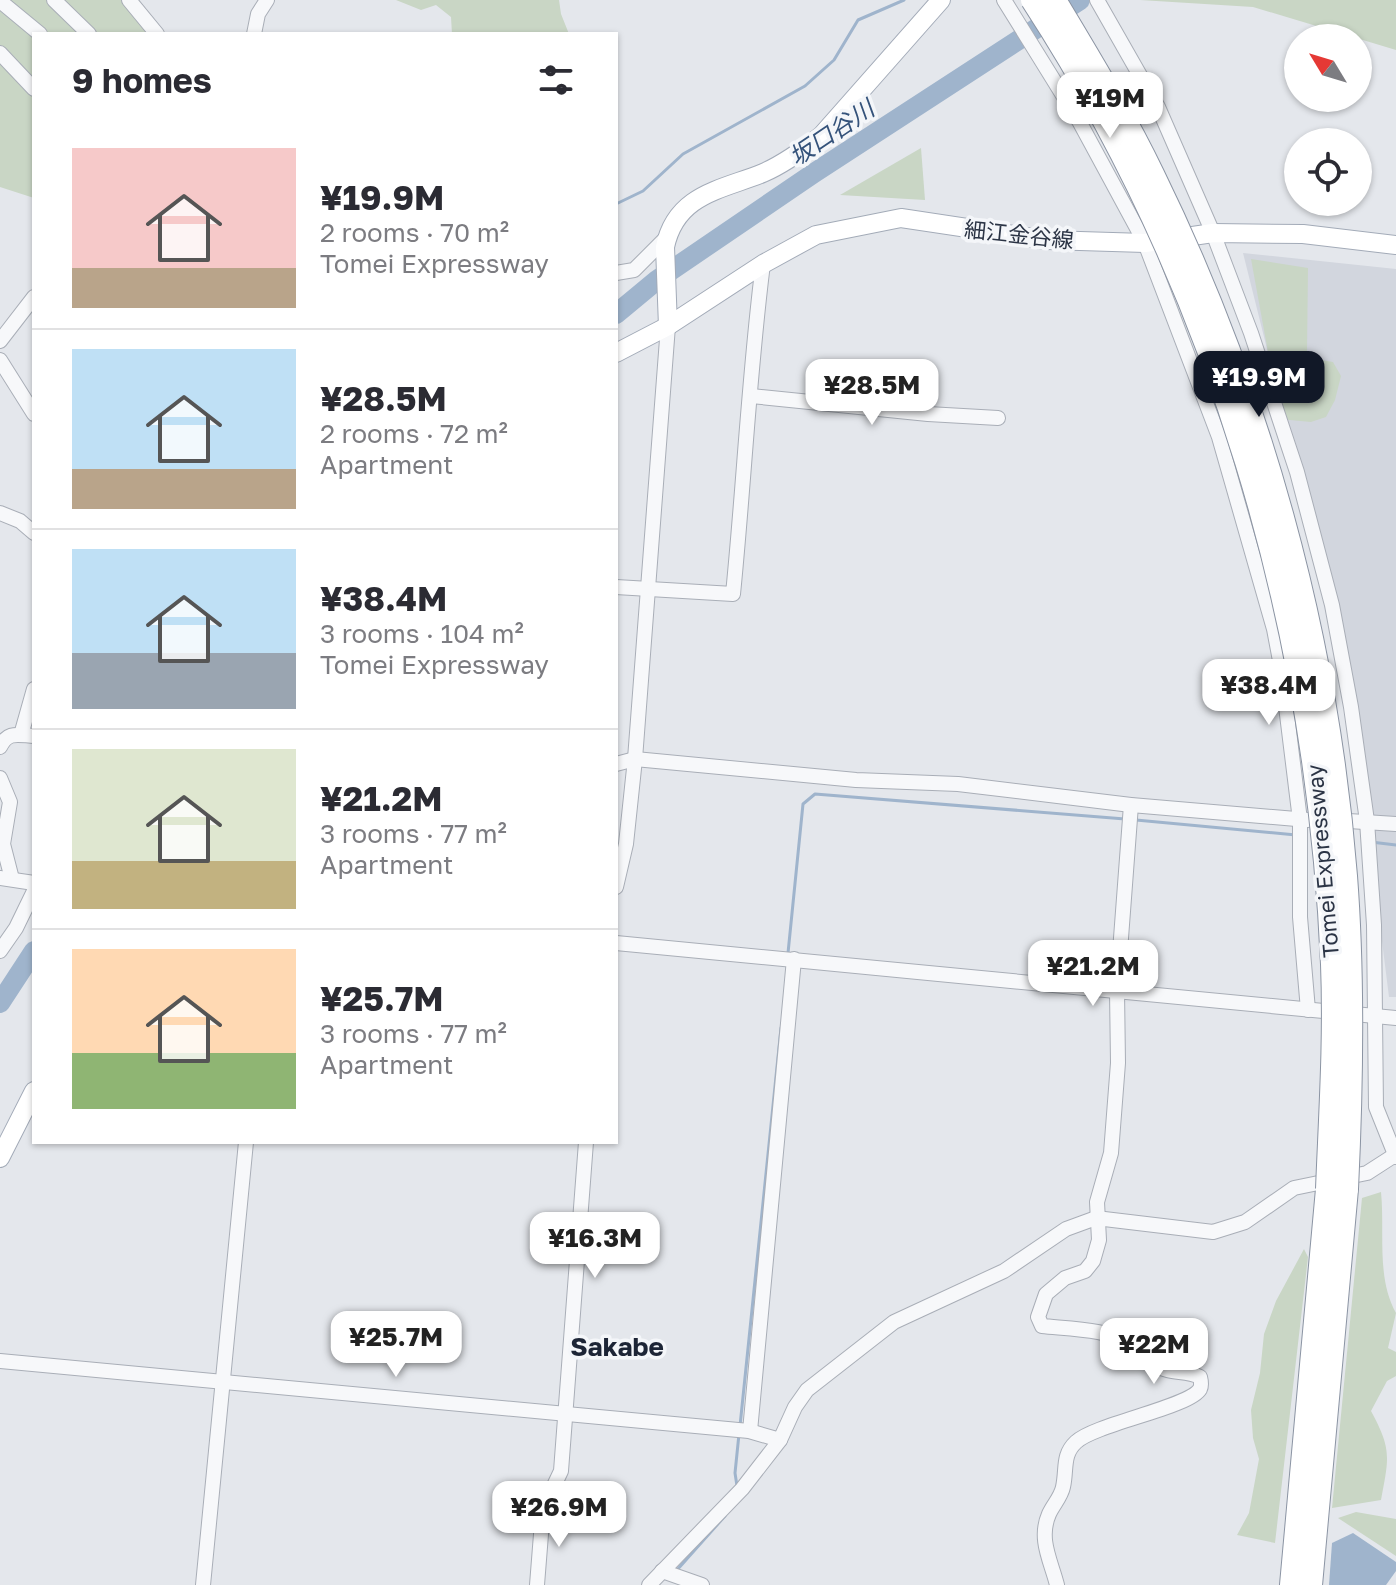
<!DOCTYPE html>
<html lang="en">
<head>
<meta charset="utf-8">
<style>
  :root { --surface:#fff; --page:#f2f2f3; --text:#2b2b33; --muted:#7c7c81; --line:#e1e1e2; --accent:#111827 }
  body { margin:0; font-family:"Golos Text","Noto Sans JP",sans-serif; background:var(--page); color:var(--text); height:100vh; display:flex; flex-direction:column; font-size:30px; white-space:nowrap }
  * { box-sizing:border-box; margin:0 }
  p { font-size:26px; color:var(--muted) }
  .icon { flex:none; width:44px; height:44px; fill:none; stroke:currentColor; stroke-width:2; stroke-linecap:round; stroke-linejoin:round }
  .map { position:relative; flex:1; overflow:hidden }
  .drawer { position:absolute; left:32px; top:32px; width:586px; height:1112px; display:flex; flex-direction:column; background:var(--surface); border-radius:0px; box-shadow:0 2px 6px #0004 }
  .drawer>* { flex:none }
  .needle { width:52px; rotate:308deg }
  .fabs { position:absolute; left:1284px; top:24px; display:grid; gap:16px }
  .fabs a { display:grid; place-items:center; width:88px; height:88px; border-radius:50%; background:var(--surface); box-shadow:0 2px 6px #0004; font-size:40px }
  .price { position:absolute; translate:-50% -68px; padding:0 18px; border-radius:16px; background:#fff; color:#222; font-size:26px; line-height:52px; filter:drop-shadow(0 2px 4px #0008) }
  .price::after { content:''; position:absolute; left:50%; top:48px; width:24px; height:18px; margin-left:-12px; background:inherit; clip-path:polygon(0 0,100% 0,50% 100%) }
  .price.selected { background:var(--accent); color:#fff }
  ul { padding:0; list-style:none }
  li { display:flex; align-items:center; gap:24px; height:200px; padding:0 40px }
  li+li { border-top:2px solid var(--line) }
  li span { display:grid; place-items:center; flex:none; width:224px; height:160px; border-radius:0px; color:#555 }
  li>.icon { margin-inline-start:auto }
  span .icon { width:96px; height:96px; fill:#fffc; stroke-width:1 }
  li b { font-size:34px }
  h2 { display:flex; justify-content:space-between; align-items:center; height:96px; padding:0 40px; font-size:34px }
  .map>svg:first-child { display:block }
  .built { fill:#d2d6de }
  .green { fill:#c9d6c5 }
  .water { fill:#9fb4cc }
  .lines { fill:none; stroke-linecap:round; stroke-linejoin:round }
  .stream { stroke:#9fb4cc; stroke-width:3 }
  .river { stroke:#9fb4cc; stroke-width:20 }
  .minor-casing { stroke:#a9aeb7; stroke-width:16 }
  .major-casing { stroke:#a3abb8; stroke-width:20 }
  .highway-casing { stroke:#8b94a3; stroke-width:24 }
  .minor { stroke:#f7f8fa; stroke-width:14 }
  .major { stroke:#fff; stroke-width:18 }
  .highway { stroke:#fff; stroke-width:22 }
  .highway-bridge-casing { stroke:#8b94a3; stroke-width:24; stroke-linecap:butt }
  .highway-bridge { stroke:#fff; stroke-width:22 }
  .labels { text-anchor:middle; dominant-baseline:central; stroke-width:7; stroke-linejoin:round; paint-order:stroke }
  .street-label { font-size:22px; fill:#2b3445; stroke:#f4f6f9 }
  .water-label { font-size:24px; font-style:italic; fill:#34527a; stroke:#f4f6f9 }
  .quarter-label { font-size:26px; font-weight:bold; fill:#1d2536; stroke:#f4f6f9 }
</style>
</head>
<body>
<div class="map">
<svg width="1396" height="1585" viewBox="0 0 1396 1585">
  <rect width="100%" height="100%" fill="#e4e7ec"/>
  <polygon class="built" points="1243,253 1396,269 1396,997 1389,997 1367,821 1310,521"/>
  <g class="green">
    <polygon points="0,0 123,0 150,34 34,34 34,198 0,187"/>
    <polygon points="396,0 559,0 561,14 569,34 452,34 451,17 436,5 421,10"/>
    <polygon points="1140,0 1396,0 1396,50 1253,7"/>
    <polygon points="921,148 925,200 840,195"/>
    <polygon points="1251,259 1308,268 1307,353 1268,352"/>
    <polygon points="1298,356 1333,362 1341,376 1335,400 1326,417 1311,422 1279,419 1269,359"/>
    <path d="M1381,1192C1385,1232 1376,1277 1396,1313L1388,1348L1396,1352V1376L1387,1381L1371,1411C1392,1450 1389,1457 1381,1500L1332,1508L1362,1198Z"/>
    <polygon points="1304,1249 1308,1257 1275,1543 1237,1535 1249,1513 1259,1459 1253,1438 1251,1410 1260,1373 1264,1334 1276,1301"/>
    <polygon points="1356,1512 1396,1519 1396,1556 1338,1518"/>
  </g>
  <polygon class="water" points="1353,1533 1396,1562 1396,1571 1386,1585 1329,1585 1332,1543"/>
  <g class="lines">
    <g class="stream">
      <polyline points="616,204 643,191 683,154 805,86 834,60 858,20 904,0"/>
      <polyline points="1136,820 1296,835"/>
      <polyline points="1371,842 1396,845"/>
      <polyline points="788,953 803,804 815,794 1125,819"/>
      <polyline points="740,1426 781,1028"/>
      <polyline points="737,1486 735,1473 739,1434"/>
      <polyline points="677,1570 725,1516"/>
    </g>
    <g class="river">
      <polyline points="616,314 657,280 814,173 1080,0"/>
      <polyline points="0,1003 34,951"/>
    </g>
    <g class="minor-casing">
      <g id="minor">
        <polyline points="54,0 89,34"/>
        <polyline points="129,0 157,34"/>
        <polyline points="1004,0 1079,121 1145,243 1219,437 1274,629 1281,666 1300,820 1300,917 1308,1010"/>
        <polyline points="1097,0 1158,107 1213,233 1251,333 1297,472 1332,605 1351,707 1367,821 1374,925 1376,1107 1396,1157"/>
        <polyline points="0,1 40,34"/>
        <polyline points="254,34 258,14 267,0"/>
        <polyline points="0,53 34,89"/>
        <polyline points="616,273 634,270 667,237"/>
        <polyline points="0,341 34,297"/>
        <polyline points="0,360 34,414"/>
        <polyline points="751,396 928,414 998,418"/>
        <polyline points="0,513 20,521 34,533"/>
        <path d="M616,587L733,594C744,484 749,373 763,264"/>
        <polyline points="21,735 34,689"/>
        <path d="M0,747C8,731 17,735 34,736"/>
        <polyline points="616,764 635,759 856,780 958,784 1131,805 1308,820"/>
        <polyline points="0,778 10,802 3,844 12,879"/>
        <polyline points="1333,820 1396,824"/>
        <polyline points="0,878 34,883"/>
        <polyline points="616,887 626,844 635,759 668,326"/>
        <polyline points="616,943 1396,1018"/>
        <polyline points="0,951 16,928 34,891"/>
        <polyline points="0,1361 749,1431 780,1440"/>
        <polyline points="750,1431 794,959"/>
        <polyline points="662,1571 702,1585"/>
        <polyline points="203,1585 246,1142"/>
        <polyline points="537,1585 543,1509 561,1471 586,1142"/>
        <polyline points="649,1585 742,1489 780,1440 795,1407 807,1390 894,1322 1004,1271 1066,1229 1096,1218 1213,1232 1245,1222 1294,1188 1367,1173 1395,1155"/>
        <path d="M1057,1585C1051,1561 1038,1539 1049,1514C1053,1505 1061,1497 1063,1487C1067,1469 1062,1455 1076,1442C1095,1424 1190,1407 1200,1389C1202,1385 1201,1381 1200,1377C1187,1370 1169,1374 1158,1366C1149,1361 1144,1350 1135,1345C1109,1329 1071,1329 1042,1326L1038,1317L1046,1294L1065,1278L1085,1271L1093,1261L1099,1240L1097,1202L1111,1153L1118,1063L1117,991L1131,805"/>
      </g>
    </g>
    <g class="major-casing">
      <g id="major">
        <path d="M668,326L665,247C676,194 721,190 763,173C784,164 803,150 821,136L941,0"/>
        <polyline points="616,353 668,326 763,264 816,235 901,218 1047,240 1145,243 1213,233 1303,234 1396,245"/>
        <polyline points="0,1158 34,1091"/>
      </g>
    </g>
    <g class="highway-casing">
      <g id="highway">
        <polyline points="1291,1585 1327,1189"/>
        <polyline points="1311,1585 1347,1189"/>
      </g>
    </g>
    <use href="#minor" class="minor"/>
    <use href="#major" class="major"/>
    <use href="#highway" class="highway"/>
    <g class="highway-bridge-casing">
      <g id="highway-bridge">
        <path d="M1032,0C1218,286 1317,624 1332,964C1335,1039 1330,1114 1327,1189"/>
        <path d="M1055,0C1089,57 1124,114 1153,174C1260,392 1327,634 1346,876C1354,980 1352,1085 1347,1189"/>
      </g>
    </g>
    <use href="#highway-bridge" class="highway-bridge"/>
  </g>
  <g class="labels">
    <g class="street-label">
      <text transform="translate(1019 234) rotate(6)">細江金谷線</text>
      <text transform="translate(1322 861) rotate(-95)">Tomei Expressway</text>
    </g>
    <g class="water-label">
      <text transform="translate(831 132) rotate(-34)">坂口谷川</text>
    </g>
    <g class="quarter-label">
      <text x="617" y="1346">Sakabe</text>
    </g>
  </g>
</svg>
<div class="fabs">
<a><svg class="needle" viewBox="-14 -14 28 28"><path d="M0-13l5 13h-10z" fill="#e53935"/><path d="M0 13l5-13h-10z" fill="#7c7c81"/></svg></a>
<a><svg class="icon" aria-label="locate" viewBox="0 0 24 24"><circle cx="12" cy="12" r="6"/><path d="M12 2v4M12 18v4M2 12h4M18 12h4"/></svg></a>
</div>
<b class="price" style="left:1110px;top:140px">¥19M</b>
<b class="price selected" style="left:1259px;top:419px">¥19.9M</b>
<b class="price" style="left:872px;top:427px">¥28.5M</b>
<b class="price" style="left:1269px;top:727px">¥38.4M</b>
<b class="price" style="left:1093px;top:1008px">¥21.2M</b>
<b class="price" style="left:595px;top:1280px">¥16.3M</b>
<b class="price" style="left:396px;top:1379px">¥25.7M</b>
<b class="price" style="left:1154px;top:1386px">¥22M</b>
<b class="price" style="left:559px;top:1549px">¥26.9M</b>
<section class="drawer">
<h2>9 homes<svg class="icon" aria-label="filters" viewBox="0 0 24 24"><path d="M4 7h16M4 17h16"/><circle cx="9" cy="7" r="2"/><circle cx="15" cy="17" r="2"/></svg></h2>
<ul>
<li><span style="background:linear-gradient(#f6c9c9 75%,#b9a48a 0)"><svg class="icon" aria-label="home" viewBox="0 0 24 24"><path d="M3 11l9-7 9 7M6 9v11h12V9"/></svg></span><div><b>¥19.9M</b><p>2 rooms · 70 m²</p><p>Tomei Expressway</p></div></li>
<li><span style="background:linear-gradient(#bfe0f5 75%,#b9a48a 0)"><svg class="icon" aria-label="home" viewBox="0 0 24 24"><path d="M3 11l9-7 9 7M6 9v11h12V9"/></svg></span><div><b>¥28.5M</b><p>2 rooms · 72 m²</p><p>Apartment</p></div></li>
<li><span style="background:linear-gradient(#bfe0f5 65%,#9aa5b1 0)"><svg class="icon" aria-label="home" viewBox="0 0 24 24"><path d="M3 11l9-7 9 7M6 9v11h12V9"/></svg></span><div><b>¥38.4M</b><p>3 rooms · 104 m²</p><p>Tomei Expressway</p></div></li>
<li><span style="background:linear-gradient(#dfe7d0 70%,#c2b280 0)"><svg class="icon" aria-label="home" viewBox="0 0 24 24"><path d="M3 11l9-7 9 7M6 9v11h12V9"/></svg></span><div><b>¥21.2M</b><p>3 rooms · 77 m²</p><p>Apartment</p></div></li>
<li><span style="background:linear-gradient(#ffd9b3 65%,#8fb573 0)"><svg class="icon" aria-label="home" viewBox="0 0 24 24"><path d="M3 11l9-7 9 7M6 9v11h12V9"/></svg></span><div><b>¥25.7M</b><p>3 rooms · 77 m²</p><p>Apartment</p></div></li>
</ul>
</section>
</div>
</body>
</html>
